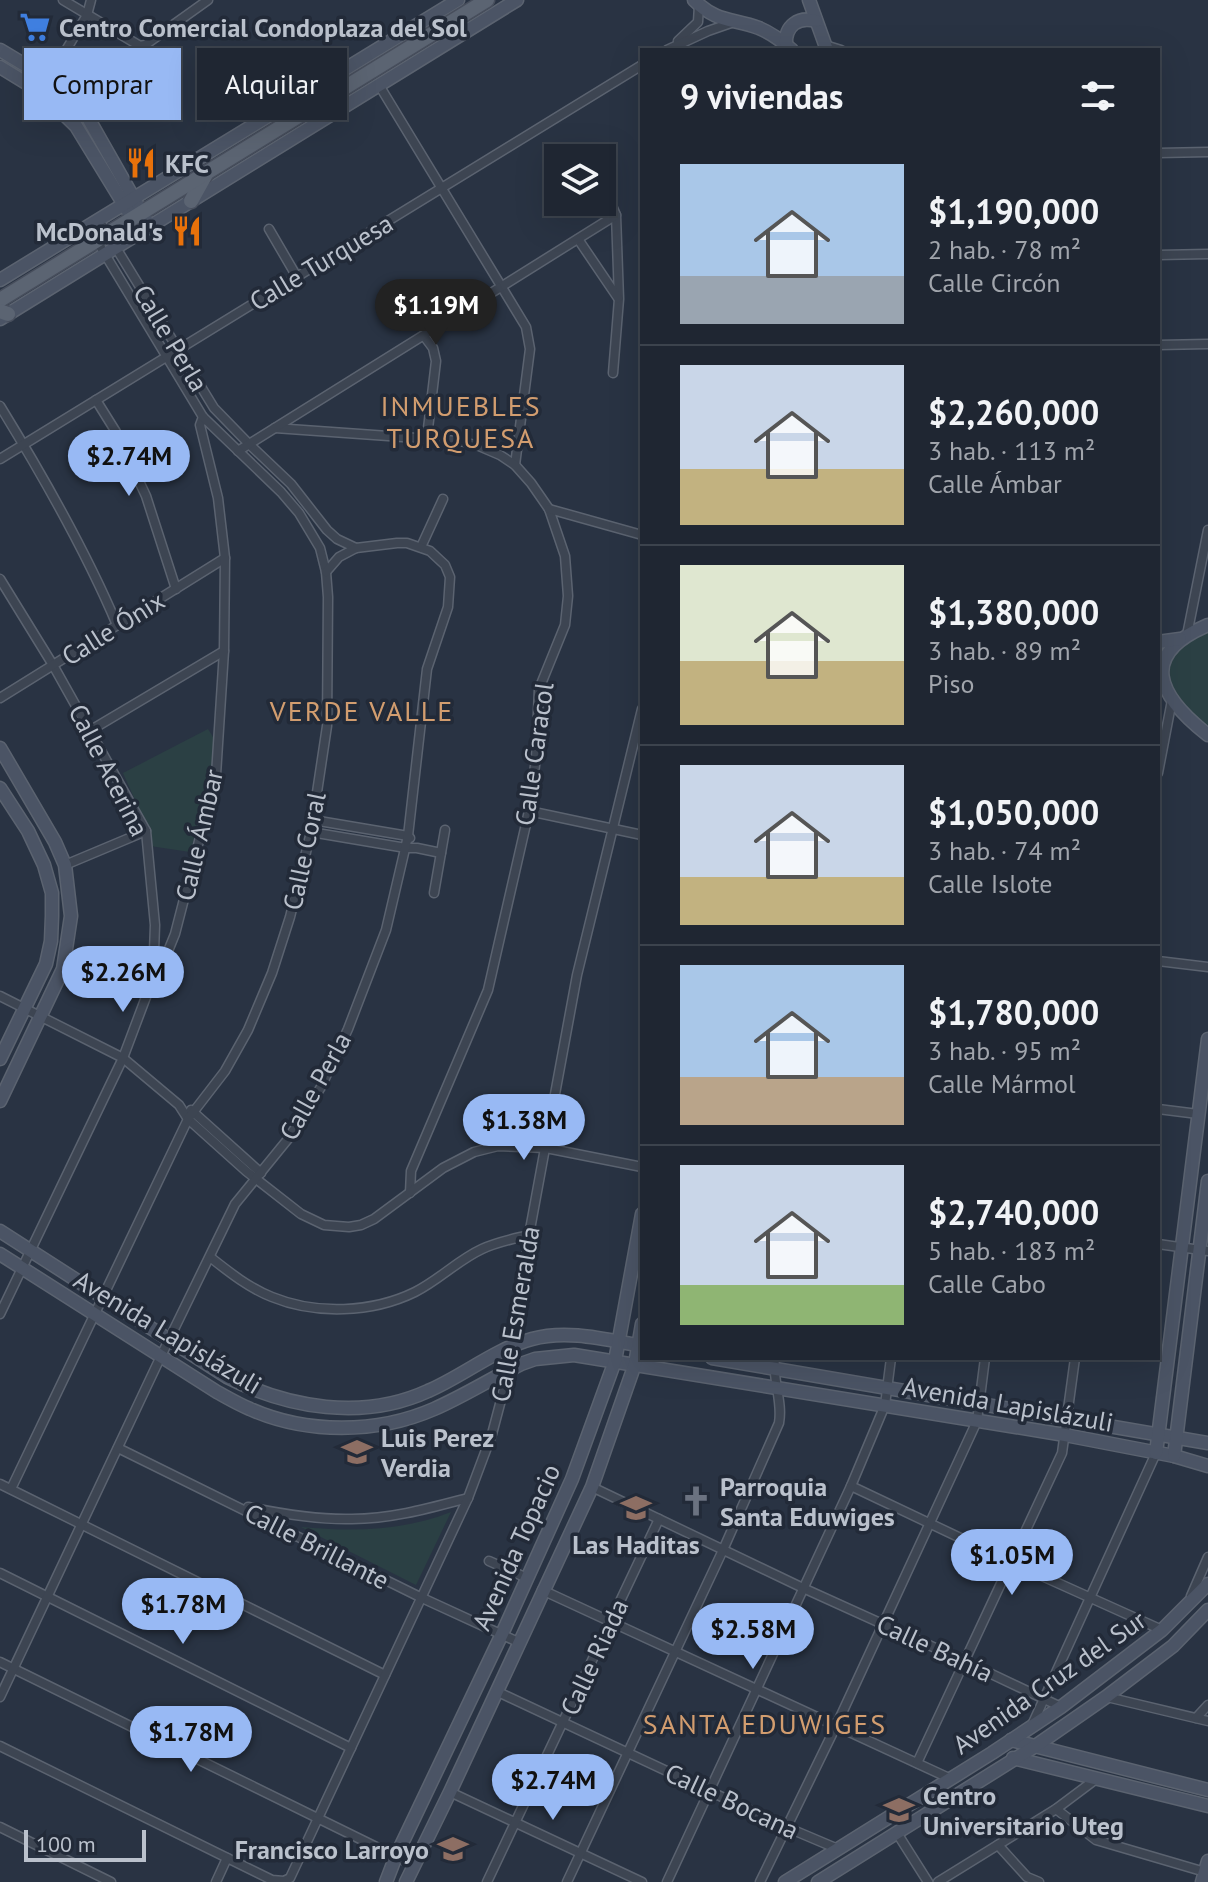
<!DOCTYPE html>
<html lang="es">
<head>
<meta charset="utf-8">
<style>
  :root { --surface:#1f2632; --page:#272e3a; --text:#f1f3f6; --muted:#a1a5ac; --line:#3c434d; --accent:#98b9f4 }
  body { margin:0; font-family:"PT Sans",sans-serif; background:var(--page); color:var(--text); height:100vh; display:flex; flex-direction:column; font-size:30px; white-space:nowrap }
  * { box-sizing:border-box; margin:0 }
  p { font-size:26px; color:var(--muted) }
  .icon { flex:none; width:44px; height:44px; fill:none; stroke:currentColor; stroke-width:2; stroke-linecap:round; stroke-linejoin:round }
  .map { position:relative; flex:1; overflow:hidden }
  .side { position:absolute; left:640px; top:48px; width:520px; height:1312px; display:flex; flex-direction:column; background:var(--surface); border-radius:0px; box-shadow:0 8px 32px #0002,0 0 0 2px var(--line) }
  .side>* { flex:none }
  .hud { position:absolute; left:24px; top:48px; width:496px; height:72px; display:flex; gap:16px }
  .buttons { position:absolute; left:544px; top:144px; display:grid; gap:16px }
  .buttons a { display:grid; place-items:center; width:72px; height:72px; border-radius:0px; background:var(--surface); box-shadow:0 8px 32px #0002,0 0 0 2px var(--line); font-size:40px }
  .scale { position:absolute; left:24px; bottom:20px; width:122px; box-sizing:border-box; padding-left:8px; border:4px solid #bac1cc; border-top:0; font-size:22px; line-height:28px; white-space:nowrap; color:#bac1cc; -webkit-text-stroke:6px #222a38; paint-order:stroke }
  .price { position:absolute; translate:-50% -68px; padding:0 18px; border-radius:28px; background:var(--accent); color:#111; font-size:26px; line-height:52px; filter:drop-shadow(0 2px 4px #0008) }
  .price::after { content:''; position:absolute; left:50%; top:48px; width:24px; height:18px; margin-left:-12px; background:inherit; clip-path:polygon(0 0,100% 0,50% 100%) }
  .price.active { background:#222; color:#fff }
  ul { padding:0; list-style:none }
  li { display:flex; align-items:center; gap:24px; height:200px; padding:0 40px }
  li+li { border-top:2px solid var(--line) }
  li span { display:grid; place-items:center; flex:none; width:224px; height:160px; border-radius:0px; color:#555 }
  li>.icon { margin-inline-start:auto }
  span .icon { width:96px; height:96px; fill:#fffc; stroke-width:1 }
  li b { font-size:34px }
  h2 { display:flex; justify-content:space-between; align-items:center; height:96px; padding:0 40px; font-size:34px }
  .chip { padding:0 28px; border-radius:0px; background:var(--surface); box-shadow:0 8px 32px #0002,0 0 0 2px var(--line); font-size:28px; line-height:72px }
  .chip.active { background:var(--accent); color:#111 }
  .map>svg:first-child { display:block }
  .green { fill:#2b4044 }
  .lines { fill:none; stroke-linecap:round; stroke-linejoin:round }
  .street-casing { stroke:#5b6370; stroke-width:11 }
  .secondary-casing { stroke:#5b6370; stroke-width:15 }
  .primary-casing { stroke:#474e5c; stroke-width:17 }
  .street { stroke:#3d4552; stroke-width:8 }
  .secondary { stroke:#4b5465; stroke-width:12 }
  .primary { stroke:#5b6472; stroke-width:14 }
  .labels { text-anchor:middle; dominant-baseline:central; stroke-width:7; stroke-linejoin:round; paint-order:stroke }
  .poi-label { font-size:26px; font-weight:bold; fill:#bac1cc; stroke:#222a38; text-anchor:start }
  .street-label { font-size:26px; fill:#bac1cc; stroke:#222a38 }
  .neighbourhood-label { font-size:28px; letter-spacing:2px; fill:#d29d6f; stroke:#222a38 }
</style>
</head>
<body>
<div class="map">
<svg width="1208" height="1882" viewBox="0 0 1208 1882">
  <rect width="100%" height="100%" fill="#293343"/>
  <g class="green">
    <path d="M1208,630V728C1190,711 1148,676 1175,650C1183,642 1198,636 1208,630Z"/>
    <polygon points="208,729 215,740 213,774 190,852 150,846 147,827 123,773"/>
    <path d="M451,1512L416,1585L301,1527C353,1532 403,1531 451,1512Z"/>
  </g>
  <g class="lines">
    <g class="street-casing">
      <g id="street">
        <polyline points="63,0 140,46 145,45 208,0"/>
        <polyline points="678,41 698,22 699,5"/>
        <polyline points="825,45 841,50"/>
        <polyline points="667,50 708,31 731,23"/>
        <polyline points="379,85 526,327 530,349 515,465"/>
        <polyline points="41,92 87,15 91,0"/>
        <polyline points="1158,153 1208,152"/>
        <polyline points="602,183 616,215 619,299 613,373"/>
        <polyline points="99,220 214,408 249,444 291,484 327,530 337,539 356,548"/>
        <polyline points="269,229 297,277"/>
        <polyline points="578,239 618,298"/>
        <polyline points="1158,255 1208,254"/>
        <polyline points="424,336 433,348 436,361 427,437"/>
        <polyline points="1158,345 1208,344"/>
        <polyline points="96,400 116,432 146,496 176,589"/>
        <path d="M0,406C43,476 85,549 117,625"/>
        <polyline points="275,428 459,441 479,446 500,455 515,465 531,483 549,509 565,556 568,596 565,625 539,689 536,758 529,811 488,990 411,1171 410,1193"/>
        <polyline points="238,451 616,215"/>
        <polyline points="0,459 642,65"/>
        <polyline points="549,509 642,535"/>
        <polyline points="421,547 443,499"/>
        <polyline points="0,579 53,665 146,831 155,925 153,979"/>
        <polyline points="1187,635 1208,530"/>
        <polyline points="0,698 225,558"/>
        <polyline points="91,730 224,651"/>
        <polyline points="1158,773 1172,700"/>
        <polyline points="529,811 642,835"/>
        <polyline points="313,820 408,836 410,838"/>
        <polyline points="311,832 406,848 417,848 441,853"/>
        <polyline points="65,865 146,831"/>
        <polyline points="434,893 445,830"/>
        <polyline points="1158,961 1208,967"/>
        <polyline points="0,996 123,1058 179,1105 188,1119 246,1171 301,1214 324,1225 349,1227 361,1225 374,1219 443,1168 474,1152 498,1146 546,1148 642,1167"/>
        <polyline points="1158,1109 1198,1114"/>
        <polyline points="191,1110 261,1173"/>
        <polyline points="1158,1244 1208,1251"/>
        <path d="M210,1257C229,1272 249,1288 272,1297C316,1315 372,1313 415,1292C439,1280 458,1260 482,1249C497,1242 513,1239 529,1235"/>
        <polyline points="0,1314 123,1058 152,981 164,961 175,934 216,775 224,651 225,558 218,498 200,425 203,417"/>
        <polyline points="118,1448 420,1597 518,1642"/>
        <polyline points="0,1484 385,1675"/>
        <polyline points="851,1486 1011,1562 1162,1630"/>
        <polyline points="592,1487 803,1588 964,1661 1061,1707"/>
        <polyline points="11,1489 188,1119 225,1071 248,1030 272,973 290,917 311,832 327,726 328,597 326,572 320,548 299,513 281,492 203,417 88,226"/>
        <path d="M248,1507C282,1514 317,1520 352,1519C392,1519 430,1508 468,1498"/>
        <polyline points="489,1561 527,1578"/>
        <polyline points="0,1573 351,1748"/>
        <polyline points="542,1590 951,1779"/>
        <polyline points="1191,1596 1208,1557"/>
        <polyline points="0,1662 413,1865"/>
        <polyline points="496,1691 786,1827 838,1849"/>
        <polyline points="0,1697 161,1356 235,1204 288,1139 321,1087 348,1029 386,930 408,836 427,669 448,607 450,577 445,565 430,551 407,543 397,543 356,548 339,557 326,572"/>
        <polyline points="1107,1697 1208,1721"/>
        <polyline points="1196,1718 1208,1705"/>
        <polyline points="1032,1725 1156,1453"/>
        <polyline points="0,1746 272,1880 284,1881 290,1878 468,1498 492,1434 509,1370 529,1235 577,975 642,709"/>
        <polyline points="917,1763 1062,1453 1075,1358"/>
        <polyline points="450,1792 642,1882"/>
        <polyline points="1056,1809 1096,1840 1205,1872"/>
        <polyline points="0,1827 111,1882"/>
        <polyline points="897,1833 928,1882"/>
        <polyline points="998,1845 1027,1877 1039,1882"/>
        <polyline points="216,1882 227,1858"/>
        <polyline points="487,1882 659,1519"/>
        <path d="M567,1882L723,1550L779,1423C783,1401 772,1380 775,1358"/>
        <polyline points="667,1882 851,1486 885,1405 891,1358"/>
        <polyline points="760,1882 836,1726 977,1421 985,1358"/>
        <polyline points="938,1882 1056,1809 1096,1779"/>
      </g>
    </g>
    <g class="secondary-casing">
      <g id="secondary">
        <path d="M694,0C717,23 732,18 759,28C771,33 782,41 792,50"/>
        <polyline points="809,0 827,50"/>
        <path d="M786,44C785,26 798,16 816,21"/>
        <polyline points="0,50 50,80 87,116 146,220"/>
        <polyline points="0,67 41,92 76,126 128,211"/>
        <polyline points="0,280 458,0"/>
        <polyline points="0,319 517,0"/>
        <path d="M1208,625C1137,655 1158,696 1208,735"/>
        <polyline points="1158,642 1180,639"/>
        <polyline points="0,748 55,842 65,865 71,916 63,969 0,1101"/>
        <polyline points="0,788 28,831 44,865 52,893 52,916 51,941 46,964 0,1059"/>
        <path d="M0,1231L227,1377C288,1408 363,1421 428,1391C463,1376 495,1349 532,1339C568,1329 607,1340 642,1346"/>
        <path d="M0,1254L217,1392C228,1398 238,1404 250,1409C306,1434 377,1434 434,1409C464,1396 492,1378 521,1364L535,1359L574,1355L1065,1435L1174,1456L1208,1466"/>
        <polyline points="712,1358 1208,1443"/>
        <polyline points="1156,1453 1208,1039"/>
        <polyline points="1174,1456 1208,1181"/>
        <polyline points="1011,1740 1208,1790"/>
        <polyline points="1013,1758 1208,1806"/>
        <polyline points="386,1882 396,1856 502,1634 572,1479 615,1361 642,1214"/>
        <polyline points="406,1882 450,1792 592,1487 635,1364 642,1324"/>
        <polyline points="785,1882 992,1753 1061,1707 1162,1630 1208,1584"/>
        <polyline points="818,1882 1034,1747 1106,1697 1173,1646 1208,1610"/>
        <polyline points="1202,1882 1208,1861"/>
      </g>
    </g>
    <g class="primary-casing">
      <g id="primary">
        <polyline points="191,201 206,174"/>
        <polyline points="0,300 487,0"/>
        <polyline points="0,311 8,314"/>
      </g>
    </g>
    <use href="#street" class="street"/>
    <use href="#secondary" class="secondary"/>
    <use href="#primary" class="primary"/>
  </g>
  <defs>
    <g id="supermarket-bare" transform="scale(2.4)"><path d="M-6-5.5h2.5l.6 2H6L4.5 2H-2.5L-4.4-4H-6ZM-1.5 3.2a1.3 1.3 0 1 0 .1 0ZM3 3.2a1.3 1.3 0 1 0 .1 0Z" fill="#3f7fe0" stroke="#222a38" stroke-width="2.5" paint-order="stroke"/></g>
    <g id="restaurant-bare" transform="scale(2.4)"><path d="M-5-6h1v4h1v-4h1v4h1v-4h1v5L-1.5 .5V6h-2V.5L-5-1ZM5-6V6H3V1.5H1.5Q1.5-4 5-6Z" fill="#e8710a" stroke="#222a38" stroke-width="2.5" paint-order="stroke"/></g>
    <g id="school-bare" transform="scale(2.4)"><path d="M0-5L7-2L0 1L-7-2ZM-4 1L0 2.5L4 1V4Q0 6-4 4Z" fill="#8d6e63" stroke="#222a38" stroke-width="2.5" paint-order="stroke"/></g>
    <g id="church-bare" transform="scale(2.4)"><path d="M-1.2-6h2.4v3.5h3.3v2.4h-3.3V6h-2.4V-.1h-3.3v-2.4h3.3Z" fill="#6b7280" stroke="#222a38" stroke-width="2.5" paint-order="stroke"/></g>
    <g id="university-bare" transform="scale(2.4)"><path d="M0-5L7-2L0 1L-7-2ZM-4 1L0 2.5L4 1V4Q0 6-4 4Z" fill="#8d6e63" stroke="#222a38" stroke-width="2.5" paint-order="stroke"/></g>
  </defs>
  <g fill-rule="evenodd">
    <use href="#supermarket-bare" x="35" y="27"/>
    <use href="#restaurant-bare" x="141" y="163"/>
    <use href="#restaurant-bare" x="187" y="231"/>
    <use href="#school-bare" x="357" y="1452"/>
    <use href="#church-bare" x="696" y="1501"/>
    <use href="#school-bare" x="636" y="1508"/>
    <use href="#university-bare" x="899" y="1810"/>
    <use href="#school-bare" x="453" y="1849"/>
  </g>
  <g class="labels">
    <g class="poi-label">
      <text x="59" y="27">Centro Comercial Condoplaza del Sol</text>
      <text x="165" y="163">KFC</text>
      <text x="163" y="231" text-anchor="end">McDonald's</text>
      <text x="381" y="1437">Luis Perez<tspan x="381" dy="30">Verdia</tspan></text>
      <text x="720" y="1486">Parroquia<tspan x="720" dy="30">Santa Eduwiges</tspan></text>
      <text x="636" y="1544" text-anchor="middle">Las Haditas</text>
      <text x="923" y="1795">Centro<tspan x="923" dy="30">Universitario Uteg</tspan></text>
      <text x="429" y="1849" text-anchor="end">Francisco Larroyo</text>
    </g>
    <g class="street-label">
      <text transform="translate(321 262) rotate(-31)">Calle Turquesa</text>
      <text transform="translate(171 338) rotate(59)">Calle Perla</text>
      <text transform="translate(113 628) rotate(-32)">Calle Ónix</text>
      <text transform="translate(534 754) rotate(-82)">Calle Caracol</text>
      <text transform="translate(109 770) rotate(63)">Calle Acerina</text>
      <text transform="translate(199 835) rotate(-77)">Calle Ámbar</text>
      <text transform="translate(304 851) rotate(-78)">Calle Coral</text>
      <text transform="translate(315 1086) rotate(-61)">Calle Perla</text>
      <text transform="translate(515 1314) rotate(-80)">Calle Esmeralda</text>
      <text transform="translate(168 1332) rotate(31)">Avenida Lapislázuli</text>
      <text transform="translate(1008 1404) rotate(10)">Avenida Lapislázuli</text>
      <text transform="translate(317 1546) rotate(27)">Calle Brillante</text>
      <text transform="translate(516 1547) rotate(-66)">Avenida Topacio</text>
      <text transform="translate(935 1648) rotate(25)">Calle Bahía</text>
      <text transform="translate(594 1657) rotate(-65)">Calle Riada</text>
      <text transform="translate(1049 1682) rotate(-35)">Avenida Cruz del Sur</text>
      <text transform="translate(732 1801) rotate(25)">Calle Bocana</text>
    </g>
    <g class="neighbourhood-label">
      <text x="461" y="405">INMUEBLES<tspan x="461" dy="32">TURQUESA</tspan></text>
      <text x="362" y="710">VERDE VALLE</text>
      <text x="765" y="1723">SANTA EDUWIGES</text>
    </g>
  </g>
</svg>
<div class="buttons">
<a><svg class="icon" aria-label="layers" viewBox="0 0 24 24"><path d="M12 4l9 5-9 5-9-5zM3 14l9 5 9-5"/></svg></a>
</div>
<div class="scale">100 m</div>
<b class="price active" style="left:436px;top:347px">$1.19M</b>
<b class="price" style="left:129px;top:498px">$2.74M</b>
<b class="price" style="left:123px;top:1014px">$2.26M</b>
<b class="price" style="left:524px;top:1162px">$1.38M</b>
<b class="price" style="left:1012px;top:1597px">$1.05M</b>
<b class="price" style="left:183px;top:1646px">$1.78M</b>
<b class="price" style="left:753px;top:1671px">$2.58M</b>
<b class="price" style="left:191px;top:1774px">$1.78M</b>
<b class="price" style="left:553px;top:1822px">$2.74M</b>
<div class="hud">
<a class="chip active">Comprar</a>
<a class="chip">Alquilar</a>
</div>
<section class="side">
<h2>9 viviendas<svg class="icon" aria-label="filters" viewBox="0 0 24 24"><path d="M4 7h16M4 17h16"/><circle cx="9" cy="7" r="2"/><circle cx="15" cy="17" r="2"/></svg></h2>
<ul>
<li><span style="background:linear-gradient(#a9c7e8 70%,#9aa5b1 0)"><svg class="icon" aria-label="home" viewBox="0 0 24 24"><path d="M3 11l9-7 9 7M6 9v11h12V9"/></svg></span><div><b>$1,190,000</b><p>2 hab. · 78 m²</p><p>Calle Circón</p></div></li>
<li><span style="background:linear-gradient(#c9d6e8 65%,#c2b280 0)"><svg class="icon" aria-label="home" viewBox="0 0 24 24"><path d="M3 11l9-7 9 7M6 9v11h12V9"/></svg></span><div><b>$2,260,000</b><p>3 hab. · 113 m²</p><p>Calle Ámbar</p></div></li>
<li><span style="background:linear-gradient(#dfe7d0 60%,#c2b280 0)"><svg class="icon" aria-label="home" viewBox="0 0 24 24"><path d="M3 11l9-7 9 7M6 9v11h12V9"/></svg></span><div><b>$1,380,000</b><p>3 hab. · 89 m²</p><p>Piso</p></div></li>
<li><span style="background:linear-gradient(#c9d6e8 70%,#c2b280 0)"><svg class="icon" aria-label="home" viewBox="0 0 24 24"><path d="M3 11l9-7 9 7M6 9v11h12V9"/></svg></span><div><b>$1,050,000</b><p>3 hab. · 74 m²</p><p>Calle Islote</p></div></li>
<li><span style="background:linear-gradient(#a9c7e8 70%,#b9a48a 0)"><svg class="icon" aria-label="home" viewBox="0 0 24 24"><path d="M3 11l9-7 9 7M6 9v11h12V9"/></svg></span><div><b>$1,780,000</b><p>3 hab. · 95 m²</p><p>Calle Mármol</p></div></li>
<li><span style="background:linear-gradient(#c9d6e8 75%,#8fb573 0)"><svg class="icon" aria-label="home" viewBox="0 0 24 24"><path d="M3 11l9-7 9 7M6 9v11h12V9"/></svg></span><div><b>$2,740,000</b><p>5 hab. · 183 m²</p><p>Calle Cabo</p></div></li>
</ul>
</section>
</div>
</body>
</html>
